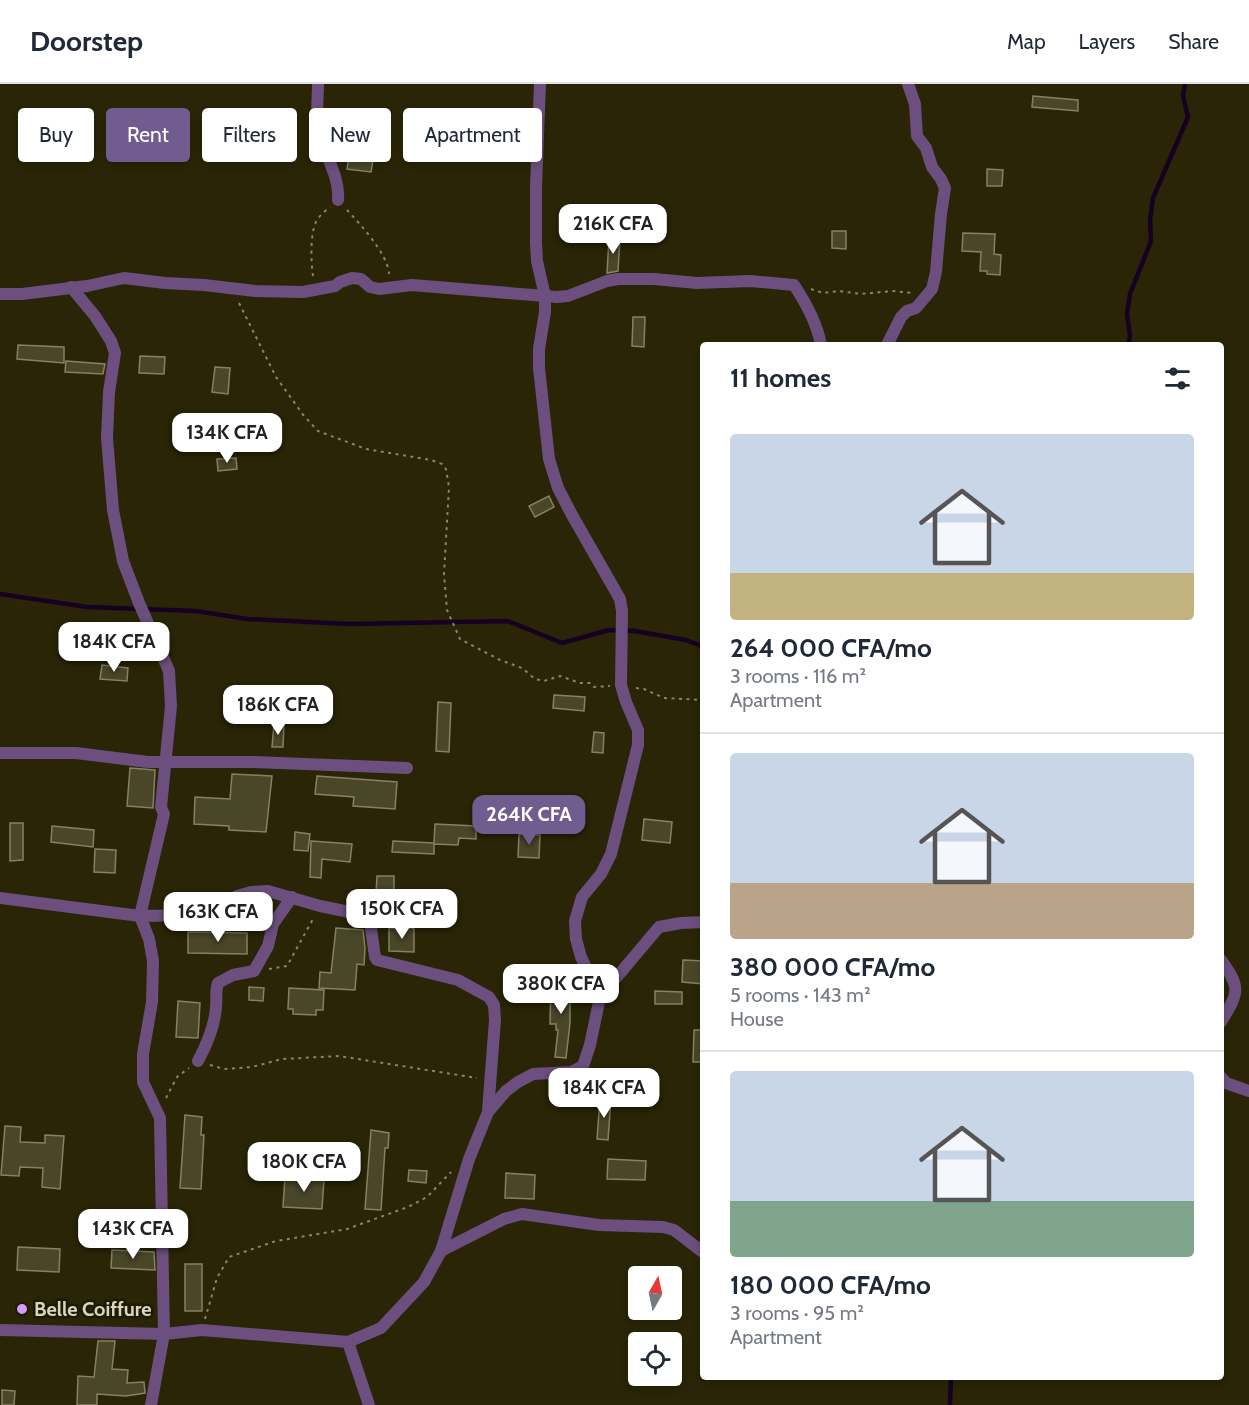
<!DOCTYPE html>
<html lang="en">
<head>
<meta charset="utf-8">
<style>
  :root { --surface:#fff; --page:#f2f2f3; --text:#1f2937; --muted:#747a83; --line:#e0e1e3; --accent:#715c8f }
  body { margin:0; font-family:Cabin,sans-serif; background:var(--page); color:var(--text); height:100vh; display:flex; flex-direction:column; font-size:22px; white-space:nowrap }
  * { box-sizing:border-box; margin:0 }
  p { font-size:20px; color:var(--muted) }
  .icon { flex:none; width:33px; height:33px; fill:none; stroke:currentColor; stroke-width:2; stroke-linecap:round; stroke-linejoin:round }
  .map { position:relative; flex:1; overflow:hidden }
  .panel { position:absolute; left:700px; top:258px; width:524px; height:1038px; display:flex; flex-direction:column; background:var(--surface); border-radius:6px; box-shadow:0 3px 9px #0003 }
  .panel>* { flex:none }
  .guide { position:absolute; left:18px; top:24px; width:570px; height:54px; display:flex; gap:12px }
  .needle { width:39px; rotate:9deg }
  .fabs { position:absolute; left:628px; top:1182px; display:grid; gap:12px }
  .fabs a { display:grid; place-items:center; width:54px; height:54px; border-radius:6px; background:var(--surface); box-shadow:0 3px 9px #0003; font-size:30px }
  .price { position:absolute; translate:-50% -51px; padding:0 14px; border-radius:12px; background:#fff; color:#222; font-size:20px; line-height:39px; filter:drop-shadow(0 2px 3px #0008) }
  .price::after { content:''; position:absolute; left:50%; top:36px; width:18px; height:14px; margin-left:-9px; background:inherit; clip-path:polygon(0 0,100% 0,50% 100%) }
  .price.on { background:var(--accent); color:#fff }
  ul { padding:0; list-style:none }
  li { display:grid; align-content:center; gap:12px; height:318px; padding:0 30px }
  li+li { border-top:2px solid var(--line) }
  li span { display:grid; place-items:center; height:186px; border-radius:6px; color:#555 }
  li>.icon { margin-inline-start:auto }
  span .icon { width:108px; height:108px; fill:#fffc; stroke-width:1 }
  li b { font-size:26px }
  h2 { display:flex; justify-content:space-between; align-items:center; height:72px; padding:0 30px; font-size:26px }
  .pill { padding:0 21px; border-radius:6px; background:var(--surface); box-shadow:0 3px 9px #0003; font-size:21px; line-height:54px }
  .pill.on { background:var(--accent); color:#fff }
  header { display:flex; align-items:center; gap:36px; box-sizing:border-box; height:84px; padding:0 30px; background:var(--surface); border-bottom:2px solid var(--line) }
  header strong { font-size:28px }
  nav { display:flex; gap:33px; margin-inline-start:auto; font-size:21px }
  .map>svg:first-child { display:block }
  .lines { fill:none; stroke-linecap:round; stroke-linejoin:round }
  .stream { stroke:#170123; stroke-width:4.5 }
  .building { fill:#4a4628; stroke:#858161; stroke-width:1.5 }
  .path { stroke:#88856e; stroke-width:2; stroke-dasharray:3 4.5; stroke-linecap:butt }
  .street { stroke:#6c4f7e; stroke-width:12 }
  .poi-dot { fill:#d69bfa; stroke:#1f1b00; stroke-width:2 }
  .labels { text-anchor:middle; dominant-baseline:central; stroke-width:5; stroke-linejoin:round; paint-order:stroke }
  .poi-label { font-size:20px; font-weight:bold; fill:#d7d5c4; stroke:#1f1b00; text-anchor:start }
</style>
</head>
<body>
<header>
<strong>Doorstep</strong>
<nav><a>Map</a><a>Layers</a><a>Share</a></nav>
</header>
<div class="map">
<svg width="1249" height="1321" viewBox="0 0 1249 1321">
  <rect width="100%" height="100%" fill="#292506"/>
  <g class="lines">
    <g class="stream">
      <polyline points="1128,261 1130,252 1127,230 1130,210 1151,157 1150,136 1153,114 1188,33 1183,12 1185,0"/>
      <polyline points="0,510 87,523 196,527 247,535 350,540 508,537 562,559 609,546 635,547 686,556 704,563"/>
      <polyline points="950,1321 951,1293"/>
    </g>
  </g>
  <g class="building">
    <polygon points="1033,12 1078,16 1078,27 1032,23"/>
    <polygon points="349,73 373,76 371,88 347,85"/>
    <polygon points="987,85 1003,86 1002,102 987,102"/>
    <polygon points="832,147 846,147 846,165 832,164"/>
    <polygon points="963,149 995,150 994,170 1001,171 1000,191 987,190 987,187 980,187 981,168 962,167"/>
    <polygon points="609,154 620,154 618,187 607,189"/>
    <polygon points="633,233 645,233 644,263 632,262"/>
    <polygon points="18,261 64,263 64,279 17,275"/>
    <polygon points="140,272 165,273 164,290 139,289"/>
    <polygon points="66,277 105,280 103,290 65,288"/>
    <polygon points="215,283 230,284 228,310 212,308"/>
    <polygon points="236,374 237,385 218,387 217,375"/>
    <polygon points="549,412 554,423 535,433 529,422"/>
    <polygon points="102,581 128,584 127,597 100,595"/>
    <polygon points="554,611 585,613 584,627 553,624"/>
    <polygon points="438,618 451,619 449,668 436,667"/>
    <polygon points="274,640 284,641 283,663 272,663"/>
    <polygon points="594,648 604,649 603,669 592,668"/>
    <polygon points="130,684 155,686 153,724 127,722"/>
    <polygon points="232,690 272,692 266,748 229,746 229,742 194,740 195,713 230,715"/>
    <polygon points="317,692 397,698 395,725 353,722 354,713 315,710"/>
    <polygon points="644,735 672,738 670,759 642,756"/>
    <polygon points="10,739 23,739 23,776 10,777"/>
    <polygon points="435,740 476,742 476,755 459,754 458,761 434,760 434,770 392,768 393,757 434,759"/>
    <polygon points="52,742 94,746 93,763 51,758"/>
    <polygon points="295,748 310,750 308,767 294,766"/>
    <polygon points="519,750 540,751 539,774 518,773"/>
    <polygon points="311,757 352,760 350,778 322,775 321,794 310,793"/>
    <polygon points="95,765 116,766 115,789 94,788"/>
    <polygon points="377,792 394,792 394,810 376,810"/>
    <polygon points="336,844 363,846 365,864 364,881 357,880 355,906 319,904 320,888 331,889"/>
    <polygon points="389,844 414,844 414,868 389,867"/>
    <polygon points="188,848 247,849 247,870 188,869"/>
    <polygon points="683,876 704,877 704,900 682,898"/>
    <polygon points="551,897 570,898 570,939 566,974 555,973 558,946 556,946 556,940 550,940"/>
    <polygon points="249,903 264,904 263,917 249,916"/>
    <polygon points="289,904 324,906 323,926 316,926 316,931 293,930 293,925 288,925"/>
    <polygon points="655,907 682,908 682,920 655,920"/>
    <polygon points="178,917 200,919 198,954 176,953"/>
    <polygon points="694,946 704,946 704,978 693,978"/>
    <polygon points="600,1014 611,1015 608,1056 597,1055"/>
    <polygon points="185,1031 202,1033 201,1051 204,1051 201,1105 180,1104"/>
    <polygon points="5,1042 21,1043 20,1058 45,1059 45,1051 64,1052 60,1105 42,1103 43,1084 20,1083 19,1092 1,1091"/>
    <polygon points="371,1046 389,1049 388,1064 385,1064 381,1126 365,1125"/>
    <polygon points="608,1075 646,1077 645,1096 607,1095"/>
    <polygon points="409,1086 427,1087 426,1099 408,1097"/>
    <polygon points="506,1089 535,1091 534,1115 505,1114"/>
    <polygon points="285,1093 324,1095 322,1125 283,1123"/>
    <polygon points="18,1163 60,1165 59,1188 17,1186"/>
    <polygon points="112,1166 154,1168 155,1186 111,1184"/>
    <rect x="185" y="1180" width="17" height="47"/>
    <polygon points="98,1257 115,1257 112,1285 128,1286 127,1299 144,1298 145,1309 126,1312 97,1310 97,1321 77,1321 78,1292 94,1293"/>
    <polygon points="2,1306 15,1307 14,1321 2,1321"/>
  </g>
  <g class="lines">
    <g class="path">
      <path d="M347,126C360,140 388,170 389,190"/>
      <path d="M313,192C311,178 310,150 316,138C319,132 325,127 330,123"/>
      <polyline points="811,205 823,209 839,207 861,210 892,207 912,209"/>
      <polyline points="239,219 276,293 304,332 318,347 366,365 431,376 442,380 446,385 449,403 444,490 447,526 460,555 500,576 522,584 535,595 544,597 560,592 580,599 590,599 594,603 610,602"/>
      <polyline points="636,604 644,605 664,614 704,616"/>
      <polyline points="269,885 287,882 313,835"/>
      <polyline points="210,981 224,985 252,983 282,975 339,972 477,994"/>
      <polyline points="166,1014 177,993 189,984"/>
      <polyline points="205,1235 217,1194 229,1173 276,1157 347,1145 408,1123 427,1113 451,1088"/>
    </g>
    <g class="street">
      <path d="M318,0C318,18 315,35 320,52C326,73 340,94 338,116"/>
      <polyline points="71,203 95,232 111,257 115,269 109,308 107,354 113,426 123,477 139,519 169,587 171,622 161,723 164,730 140,832 149,855 153,877 152,918 143,970 143,998 160,1034 164,1250 151,1321"/>
      <path d="M0,210H22L87,202L124,194L165,199L204,201L255,207L303,208L335,202L340,198L352,194L361,195L370,203L379,205L412,201L557,213L568,212L607,197L618,195H654L697,199L750,197L794,201C806,219 817,239 821,261"/>
      <polyline points="887,261 901,233 907,227 916,224 932,205 936,188 941,130 945,104 941,95 932,83 926,64 917,52 915,20 908,0"/>
      <polyline points="0,669 76,669 148,678 254,678 407,684"/>
      <polyline points="0,814 140,832 193,831 209,830 237,812 251,808 268,807 320,822 364,831 370,837 375,873 377,876 458,896 489,913 494,921 495,936 488,1027"/>
      <path d="M1221,876C1242,905 1238,909 1221,938"/>
      <polyline points="600,913 659,843 681,839 704,838"/>
      <path d="M198,977C207,960 215,942 216,923C217,914 215,908 218,899L233,891L254,887L268,862L273,840L292,813"/>
      <polyline points="1221,993 1226,999 1249,1007"/>
      <polyline points="441,1167 504,1135 522,1130 599,1141 663,1143 674,1146 704,1169"/>
      <polyline points="0,1246 164,1250 202,1246 348,1258 381,1244 424,1198 441,1167 469,1075 488,1028 506,1007 518,998 533,990 571,988 583,982 590,961 600,913 581,873 576,855 575,837 582,813 601,790 611,770 638,661 638,646 626,618 621,601 622,527 620,515 572,431 558,404 549,375 539,284 539,265 545,228 545,212 537,177 536,159 536,103 540,0"/>
      <polyline points="348,1258 369,1321"/>
    </g>
  </g>
  <circle class="poi-dot" cx="22" cy="1225" r="6"/>
  <g class="labels">
    <g class="poi-label">
      <text x="34" y="1225">Belle Coiffure</text>
    </g>
  </g>
</svg>
<div class="fabs">
<a><svg class="needle" viewBox="-14 -14 28 28"><path d="M0-13l5 13h-10z" fill="#e53935"/><path d="M0 13l5-13h-10z" fill="#747a83"/></svg></a>
<a><svg class="icon" aria-label="locate" viewBox="0 0 24 24"><circle cx="12" cy="12" r="6"/><path d="M12 2v4M12 18v4M2 12h4M18 12h4"/></svg></a>
</div>
<b class="price" style="left:613px;top:171px">216K CFA</b>
<b class="price" style="left:227px;top:380px">134K CFA</b>
<b class="price" style="left:114px;top:589px">184K CFA</b>
<b class="price" style="left:278px;top:652px">186K CFA</b>
<b class="price on" style="left:529px;top:762px">264K CFA</b>
<b class="price" style="left:402px;top:856px">150K CFA</b>
<b class="price" style="left:218px;top:859px">163K CFA</b>
<b class="price" style="left:561px;top:931px">380K CFA</b>
<b class="price" style="left:604px;top:1035px">184K CFA</b>
<b class="price" style="left:304px;top:1109px">180K CFA</b>
<b class="price" style="left:133px;top:1176px">143K CFA</b>
<div class="guide">
<a class="pill">Buy</a>
<a class="pill on">Rent</a>
<a class="pill">Filters</a>
<a class="pill">New</a>
<a class="pill">Apartment</a>
</div>
<section class="panel">
<h2>11 homes<svg class="icon" aria-label="filters" viewBox="0 0 24 24"><path d="M4 7h16M4 17h16"/><circle cx="9" cy="7" r="2"/><circle cx="15" cy="17" r="2"/></svg></h2>
<ul>
<li><span style="background:linear-gradient(#c9d6e8 75%,#c2b280 0)"><svg class="icon" aria-label="home" viewBox="0 0 24 24"><path d="M3 11l9-7 9 7M6 9v11h12V9"/></svg></span><div><b>264 000 CFA/mo</b><p>3 rooms · 116 m²</p><p>Apartment</p></div></li>
<li><span style="background:linear-gradient(#c9d6e8 70%,#b9a48a 0)"><svg class="icon" aria-label="home" viewBox="0 0 24 24"><path d="M3 11l9-7 9 7M6 9v11h12V9"/></svg></span><div><b>380 000 CFA/mo</b><p>5 rooms · 143 m²</p><p>House</p></div></li>
<li><span style="background:linear-gradient(#c9d6e8 70%,#7fa58c 0)"><svg class="icon" aria-label="home" viewBox="0 0 24 24"><path d="M3 11l9-7 9 7M6 9v11h12V9"/></svg></span><div><b>180 000 CFA/mo</b><p>3 rooms · 95 m²</p><p>Apartment</p></div></li>
</ul>
</section>
</div>
</body>
</html>
